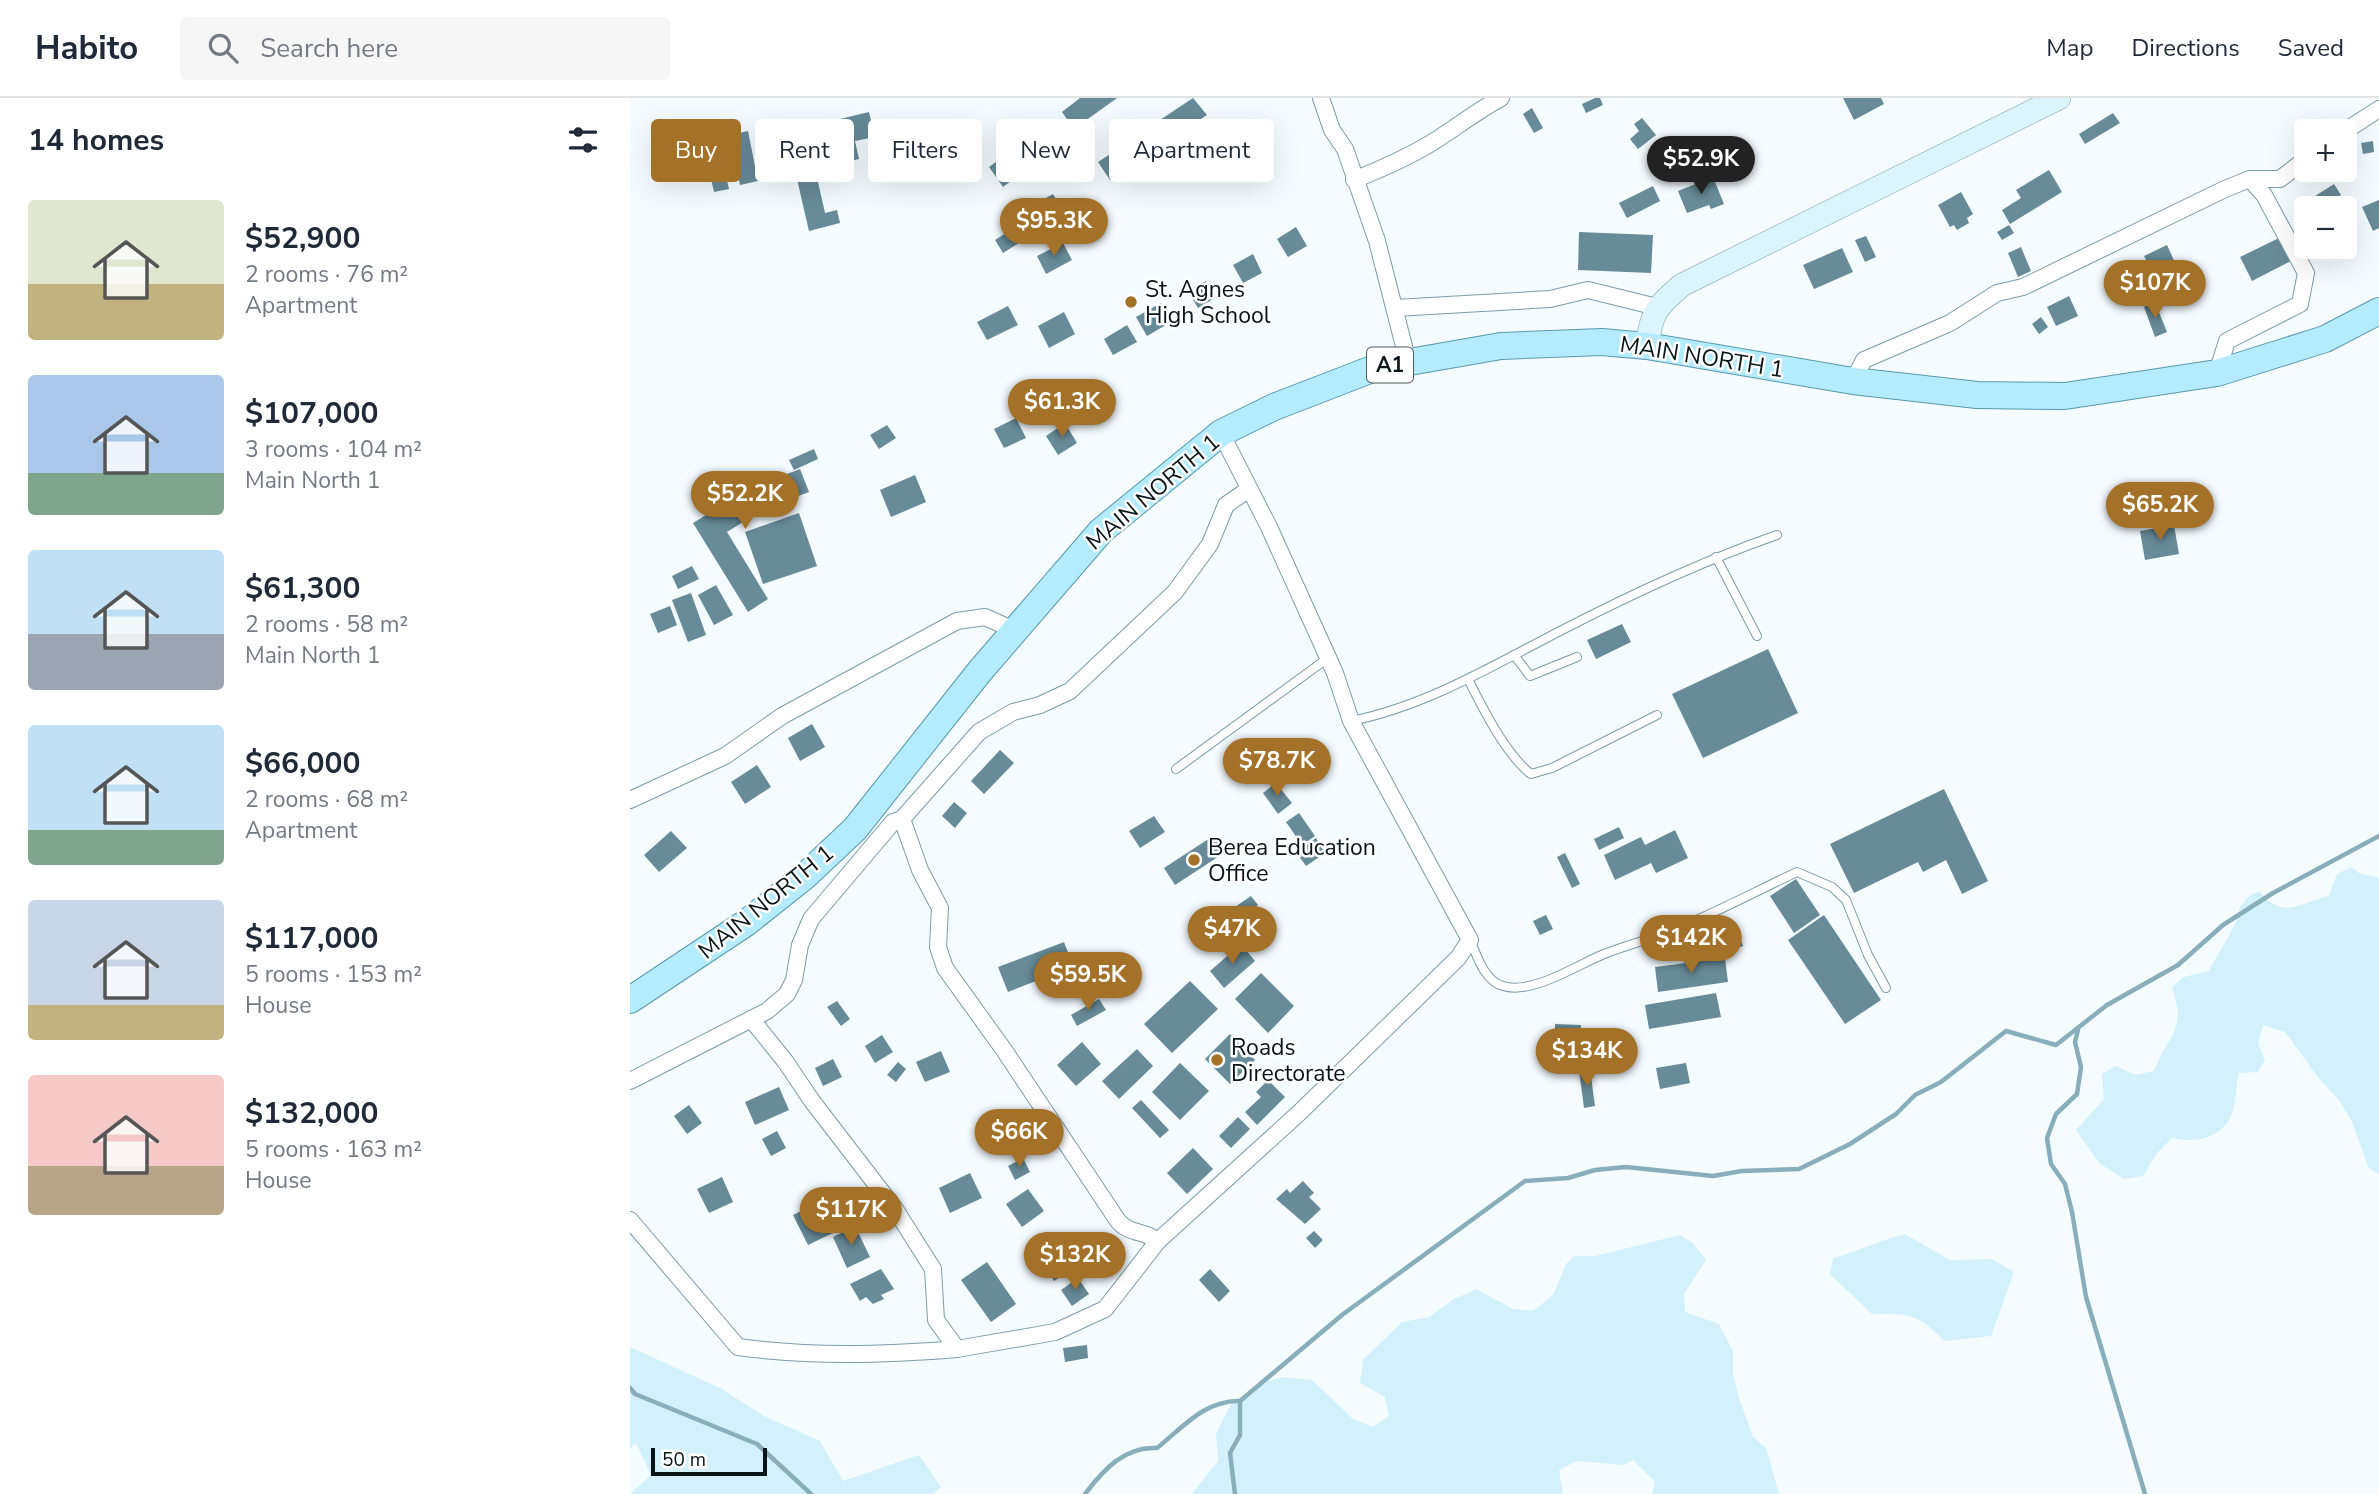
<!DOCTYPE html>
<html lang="en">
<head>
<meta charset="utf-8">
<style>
  :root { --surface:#fff; --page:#f6f6f7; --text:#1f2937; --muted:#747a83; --line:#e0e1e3; --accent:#a47128 }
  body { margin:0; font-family:"Nunito Sans",sans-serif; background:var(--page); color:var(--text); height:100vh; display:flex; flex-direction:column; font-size:26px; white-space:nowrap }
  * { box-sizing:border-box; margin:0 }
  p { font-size:23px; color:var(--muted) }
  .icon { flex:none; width:38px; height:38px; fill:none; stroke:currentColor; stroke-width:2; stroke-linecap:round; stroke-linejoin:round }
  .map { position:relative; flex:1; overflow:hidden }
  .panel { display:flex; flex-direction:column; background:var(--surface); width:630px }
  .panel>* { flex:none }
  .hud { position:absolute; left:21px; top:21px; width:665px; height:63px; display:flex; gap:14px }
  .buttons { position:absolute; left:1664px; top:21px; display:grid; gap:14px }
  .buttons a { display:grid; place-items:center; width:63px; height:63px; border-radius:7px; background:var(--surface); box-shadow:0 7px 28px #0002; font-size:35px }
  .scale { position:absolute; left:21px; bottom:18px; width:116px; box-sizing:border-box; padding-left:7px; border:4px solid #071519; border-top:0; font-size:19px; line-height:24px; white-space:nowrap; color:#071519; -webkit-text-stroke:5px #fff; paint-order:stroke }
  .price { position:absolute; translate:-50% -60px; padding:0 16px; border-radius:24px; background:var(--accent); color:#fff; font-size:23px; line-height:46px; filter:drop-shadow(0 2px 4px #0008) }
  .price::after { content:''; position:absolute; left:50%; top:42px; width:21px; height:16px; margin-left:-10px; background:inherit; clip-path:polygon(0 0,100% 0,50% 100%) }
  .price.active { background:#222; color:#fff }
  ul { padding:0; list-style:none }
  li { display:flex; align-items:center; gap:21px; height:175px; padding:0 28px }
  li span { display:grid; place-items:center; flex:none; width:196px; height:140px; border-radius:7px; color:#555 }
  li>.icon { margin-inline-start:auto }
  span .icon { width:84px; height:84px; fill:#fffc; stroke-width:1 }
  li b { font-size:30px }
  h2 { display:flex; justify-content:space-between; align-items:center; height:84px; padding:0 28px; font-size:30px }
  .chip { padding:0 24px; border-radius:7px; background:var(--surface); box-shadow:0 7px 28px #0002; font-size:24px; line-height:63px }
  .chip.active { background:var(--accent); color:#fff }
  header { display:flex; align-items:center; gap:42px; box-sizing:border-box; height:98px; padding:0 35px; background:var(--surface); border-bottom:2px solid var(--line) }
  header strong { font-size:33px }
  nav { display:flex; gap:38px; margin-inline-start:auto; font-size:24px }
  .search { width:490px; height:63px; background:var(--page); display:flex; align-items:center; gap:18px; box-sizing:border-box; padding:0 24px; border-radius:7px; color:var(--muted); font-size:26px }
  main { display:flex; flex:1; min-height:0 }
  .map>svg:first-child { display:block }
  .green { fill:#d3f1fc }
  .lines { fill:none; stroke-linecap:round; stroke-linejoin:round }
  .stream { stroke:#88aebb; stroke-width:4.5 }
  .building { fill:#678b98 }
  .lane-casing { stroke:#7a9ca9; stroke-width:10 }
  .street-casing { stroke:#7a9ca9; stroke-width:18 }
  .secondary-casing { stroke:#7a9ca9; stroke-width:24 }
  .primary-casing { stroke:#5898ad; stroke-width:28 }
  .lane { stroke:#fff; stroke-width:8 }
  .street { stroke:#fff; stroke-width:16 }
  .secondary { stroke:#daf5fe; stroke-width:23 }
  .primary { stroke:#b5ebfe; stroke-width:26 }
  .poi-dot { fill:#a47128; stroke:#fff; stroke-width:2.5 }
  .labels { text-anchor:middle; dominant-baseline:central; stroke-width:5; stroke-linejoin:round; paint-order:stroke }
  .shield { fill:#fff; stroke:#515b5e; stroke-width:2 }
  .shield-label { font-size:21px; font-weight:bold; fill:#071519 }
  .poi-label { font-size:23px; fill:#071519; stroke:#fff; text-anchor:start }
  .street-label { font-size:23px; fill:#071519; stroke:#fff }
</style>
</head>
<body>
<header>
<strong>Habito</strong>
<div class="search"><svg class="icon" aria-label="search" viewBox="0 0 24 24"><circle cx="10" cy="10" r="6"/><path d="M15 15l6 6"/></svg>Search here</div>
<nav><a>Map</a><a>Directions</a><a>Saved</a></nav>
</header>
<main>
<section class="panel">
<h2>14 homes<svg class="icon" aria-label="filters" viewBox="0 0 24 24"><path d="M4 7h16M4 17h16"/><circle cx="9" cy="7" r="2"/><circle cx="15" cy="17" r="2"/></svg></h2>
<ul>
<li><span style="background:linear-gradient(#dfe7d0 60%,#c2b280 0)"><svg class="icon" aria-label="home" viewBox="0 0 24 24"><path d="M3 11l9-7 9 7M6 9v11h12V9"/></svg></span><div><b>$52,900</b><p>2 rooms · 76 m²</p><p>Apartment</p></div></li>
<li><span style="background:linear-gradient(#a9c7e8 70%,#7fa58c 0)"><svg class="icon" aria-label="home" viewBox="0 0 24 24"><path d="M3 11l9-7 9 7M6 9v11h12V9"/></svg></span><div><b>$107,000</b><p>3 rooms · 104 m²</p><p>Main North 1</p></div></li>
<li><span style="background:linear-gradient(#bfe0f5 60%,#9aa5b1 0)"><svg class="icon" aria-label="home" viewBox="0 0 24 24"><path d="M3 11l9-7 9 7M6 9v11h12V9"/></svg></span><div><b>$61,300</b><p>2 rooms · 58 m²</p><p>Main North 1</p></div></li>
<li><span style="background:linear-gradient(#bfe0f5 75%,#7fa58c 0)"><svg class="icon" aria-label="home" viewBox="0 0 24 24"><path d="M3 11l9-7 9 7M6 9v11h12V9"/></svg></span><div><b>$66,000</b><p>2 rooms · 68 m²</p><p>Apartment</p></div></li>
<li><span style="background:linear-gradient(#c9d6e8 75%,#c2b280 0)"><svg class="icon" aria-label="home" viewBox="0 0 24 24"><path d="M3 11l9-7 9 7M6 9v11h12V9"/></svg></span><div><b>$117,000</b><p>5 rooms · 153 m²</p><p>House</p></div></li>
<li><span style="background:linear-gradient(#f6c9c9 65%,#b9a48a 0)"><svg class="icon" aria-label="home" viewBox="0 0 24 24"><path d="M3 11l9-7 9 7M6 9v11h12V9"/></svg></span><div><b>$132,000</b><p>5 rooms · 163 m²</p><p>House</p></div></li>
</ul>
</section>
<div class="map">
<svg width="1749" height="1396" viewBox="0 0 1749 1396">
  <rect width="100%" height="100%" fill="#f5fcff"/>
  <g class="green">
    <path d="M1721,769L1729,775L1749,780V1076L1739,1070L1721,1022L1709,1002L1690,982L1655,934L1633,927L1628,945L1635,962L1628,974L1609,975C1606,986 1605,1012 1600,1020C1588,1042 1562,1045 1542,1040L1528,1054L1513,1078L1494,1081L1469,1065L1446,1032L1474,1001L1472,976L1486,968L1505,977L1524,973C1538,937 1557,933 1542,889L1554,879L1579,873C1589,852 1608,829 1610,808L1622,796L1630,794C1655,823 1670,804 1699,798L1707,776Z"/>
    <path d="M1275,1136L1320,1162L1362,1161L1384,1174L1361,1238L1314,1243C1290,1216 1277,1215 1242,1216L1200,1176L1203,1160C1229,1154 1249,1142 1275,1136Z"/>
    <polygon points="1050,1137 1063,1145 1076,1162 1054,1196 1055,1214 1089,1226 1103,1253 1103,1278 1110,1303 1123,1339 1136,1350 1149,1396 1022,1396 1025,1384 1003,1362 993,1367 947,1363 929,1372 933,1396 562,1396 588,1363 586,1336 601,1306 620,1298 633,1285 651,1279 682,1282 723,1321 743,1329 759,1318 755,1299 730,1285 733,1262 772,1224 799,1219 824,1201 846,1191 883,1211 903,1213 923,1197 936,1166 944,1158 965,1158"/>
    <polygon points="0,1249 92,1291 134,1318 190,1343 213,1383 289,1357 311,1389 303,1396 0,1396 21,1377 6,1345 0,1350"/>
  </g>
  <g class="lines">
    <g class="stream">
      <polyline points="1448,932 1445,944 1451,969 1447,996 1426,1016 1417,1040 1421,1066 1435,1086 1442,1114 1456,1199 1515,1396"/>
      <polyline points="0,1290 5,1296 127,1346 181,1396"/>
      <path d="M455,1396C474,1371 495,1348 527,1350C553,1329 575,1302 610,1303"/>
      <polyline points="605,1396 600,1355 610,1337 610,1303 712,1217 895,1083 938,1080 965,1072 996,1069 1083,1078 1112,1073 1169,1071 1220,1046 1266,1016 1285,997 1311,984 1376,933 1426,947 1477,907 1548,867 1593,827 1643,795 1749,738"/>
    </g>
  </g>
  <g class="building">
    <polygon points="450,0 487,0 444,31 432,14"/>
    <polygon points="563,0 577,17 530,48 518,30"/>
    <polygon points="965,0 970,0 973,7 956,15 952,6"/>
    <polygon points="1213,0 1251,0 1254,6 1224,22"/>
    <polygon points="902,10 913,30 904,35 893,16"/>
    <polygon points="239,14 245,39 225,43 229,61 213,65 208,46 181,53 195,115 207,112 210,125 179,133 156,34"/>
    <polygon points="1483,15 1490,25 1455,46 1449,36"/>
    <polygon points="1012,20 1026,37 1008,51 1000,41 1009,33 1004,26"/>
    <polygon points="416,28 430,47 373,89 359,69"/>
    <polygon points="118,33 128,83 110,87 100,37"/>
    <polygon points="508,38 520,56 480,82 468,64"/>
    <polygon points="88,42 99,91 84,94 73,46"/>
    <polygon points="1743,43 1744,54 1733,56 1731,45"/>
    <polygon points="1419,72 1432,94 1380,126 1372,112 1391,100 1386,92"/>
    <polygon points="1083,79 1094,106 1081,111 1079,107 1057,115 1048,93"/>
    <polygon points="1704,86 1711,97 1692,109 1685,98"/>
    <polygon points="1023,88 1030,103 997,120 989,105"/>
    <polygon points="1331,94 1343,116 1337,120 1339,125 1327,132 1324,127 1320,129 1308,107"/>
    <polygon points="423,96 433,113 405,130 395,112"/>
    <polygon points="1749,102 1749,130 1743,133 1732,109"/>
    <polygon points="390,126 398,139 373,155 365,142"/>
    <polygon points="1379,127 1384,135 1372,142 1367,134"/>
    <polygon points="666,129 677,148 658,159 647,141"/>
    <polygon points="949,134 1023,137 1021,175 948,172"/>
    <polygon points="1236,138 1246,159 1235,164 1225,142"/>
    <polygon points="1649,140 1661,163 1622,183 1610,159"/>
    <polygon points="433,145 442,162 416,176 407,158"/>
    <polygon points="1537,147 1547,169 1525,180 1514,158"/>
    <polygon points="1391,149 1401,173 1388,179 1378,155"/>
    <polygon points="1212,150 1223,174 1184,191 1173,167"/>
    <polygon points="623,156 632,175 613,185 603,167"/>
    <polygon points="576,183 585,200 568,210 558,193"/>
    <polygon points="1532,183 1537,192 1514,204 1509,195"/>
    <polygon points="1439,198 1448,218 1426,228 1417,209"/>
    <polygon points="1525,204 1537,234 1525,239 1514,209"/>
    <polygon points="531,205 541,224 517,238 506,219"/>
    <polygon points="378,208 388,227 357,242 347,224"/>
    <polygon points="434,214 445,236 419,250 408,228"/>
    <polygon points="1411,219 1418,229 1409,236 1402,226"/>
    <polygon points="497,227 507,244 483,257 474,241"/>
    <polygon points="386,320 396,340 374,350 364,331"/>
    <polygon points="435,325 447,345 428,357 416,338"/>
    <polygon points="257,327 266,340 249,351 240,337"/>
    <polygon points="184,351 188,361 164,372 159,362"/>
    <polygon points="170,371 179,394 134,411 97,434 138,501 118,514 63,425 120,390"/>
    <polygon points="285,377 296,404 261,419 250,392"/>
    <polygon points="169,415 187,468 133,486 115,434"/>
    <polygon points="1544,427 1549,456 1515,462 1510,433"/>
    <polygon points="62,468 69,481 48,491 42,478"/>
    <polygon points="86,487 103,517 84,527 68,497"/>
    <polygon points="61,495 76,537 58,544 42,502"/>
    <polygon points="40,508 47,527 28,535 20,516"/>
    <polygon points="992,526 1001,544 966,561 957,542"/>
    <polygon points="1138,551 1168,615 1073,660 1042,596"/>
    <polygon points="182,626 195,649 170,663 158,640"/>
    <polygon points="370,652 384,665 354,696 341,683"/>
    <polygon points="127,667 141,689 115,706 101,684"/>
    <polygon points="646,685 662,705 648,716 633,695"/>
    <polygon points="1314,691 1358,783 1332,796 1316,762 1293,774 1288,764 1224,795 1200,746"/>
    <polygon points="324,704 337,715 325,730 312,718"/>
    <polygon points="669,715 685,738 672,747 656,724"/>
    <polygon points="524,718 535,734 510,750 499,733"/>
    <polygon points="989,729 994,740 969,752 964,741"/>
    <polygon points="1045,732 1058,760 1026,775 1021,765 985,782 974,757 1011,739 1015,747"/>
    <polygon points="41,733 57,750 29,774 14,757"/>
    <polygon points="583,738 594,755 545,787 534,770"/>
    <polygon points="686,740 695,755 676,768 666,754"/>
    <polygon points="935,755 950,786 942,790 927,759"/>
    <polygon points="1166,781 1190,817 1164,835 1140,798"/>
    <polygon points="621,798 628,807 612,818 605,809"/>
    <polygon points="916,817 923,831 910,837 903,823"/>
    <polygon points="1194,817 1251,902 1215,926 1158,842"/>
    <polygon points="1108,834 1113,848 1097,853 1093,839"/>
    <polygon points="434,844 443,867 465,859 474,884 434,900 430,888 415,894 411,881 378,894 368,869"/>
    <polygon points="611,846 625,863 594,890 580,873"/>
    <polygon points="1095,860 1098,884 1028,894 1025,869"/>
    <polygon points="631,875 664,908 638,935 605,901"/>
    <polygon points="560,883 588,911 542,955 514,926"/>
    <polygon points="1086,895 1091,919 1019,931 1015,907"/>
    <polygon points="469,901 476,912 447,928 441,917"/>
    <polygon points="207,903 220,921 211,928 197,909"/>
    <polygon points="925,926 951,927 951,935 925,935"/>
    <polygon points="600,936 625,962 600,986 575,961"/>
    <polygon points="252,937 263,954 245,965 235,948"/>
    <polygon points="954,940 955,950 931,951 930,941"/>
    <polygon points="452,944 471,966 446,988 427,967"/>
    <polygon points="507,951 523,968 489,1001 472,983"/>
    <polygon points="311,953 320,974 295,984 286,964"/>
    <polygon points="203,961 212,979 193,988 185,970"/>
    <polygon points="268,964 276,971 266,984 257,977"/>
    <polygon points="550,965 579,993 550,1022 522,994"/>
    <polygon points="1056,965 1060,985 1030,991 1026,970"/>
    <polygon points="960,971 965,1008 954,1010 949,972"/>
    <polygon points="638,982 655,999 627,1027 615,1014 631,999 626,994"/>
    <polygon points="149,989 159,1012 125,1027 115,1004"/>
    <polygon points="511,1002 539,1032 530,1040 502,1010"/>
    <polygon points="59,1007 72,1025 57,1036 44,1018"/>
    <polygon points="608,1019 620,1031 601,1050 589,1038"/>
    <polygon points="147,1033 156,1050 141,1058 132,1041"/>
    <polygon points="563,1050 583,1071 557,1096 537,1075"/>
    <polygon points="393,1060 400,1074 385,1082 378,1068"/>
    <polygon points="340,1075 352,1100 320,1115 309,1090"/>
    <polygon points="92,1079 103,1104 79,1115 67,1091"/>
    <polygon points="673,1083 684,1095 679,1099 691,1111 675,1126 646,1101 657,1091 660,1095"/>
    <polygon points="398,1091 414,1113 392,1129 376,1106"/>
    <polygon points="196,1101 211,1131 178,1147 163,1117"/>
    <polygon points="225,1128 240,1159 217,1170 203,1139"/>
    <polygon points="684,1133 693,1142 685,1150 676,1140"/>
    <polygon points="414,1135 438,1174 424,1183 399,1144"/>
    <polygon points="477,1144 489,1160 473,1172 461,1157"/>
    <polygon points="357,1164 386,1206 361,1224 331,1182"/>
    <polygon points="251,1171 264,1191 251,1197 254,1201 243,1206 236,1199 230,1203 220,1186"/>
    <polygon points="580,1171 600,1193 589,1204 569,1182"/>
    <polygon points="448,1180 459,1196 442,1208 431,1192"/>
    <polygon points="457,1247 458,1260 435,1264 433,1250"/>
  </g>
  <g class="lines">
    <g class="lane-casing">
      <g id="lane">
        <polyline points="1086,459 1127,538"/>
        <polyline points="884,557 900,578 947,559"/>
        <path d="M838,581C852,609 876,657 901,676L922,670L1027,617"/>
        <path d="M721,623C796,608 864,567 932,532C1002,496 1072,463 1147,437"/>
        <polyline points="546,671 698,560"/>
        <path d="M840,842C847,857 854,883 873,888C902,897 947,867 974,856C997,847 1022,841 1045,831C1086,815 1126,793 1167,774L1202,789L1216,802L1238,857L1256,890"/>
      </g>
    </g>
    <g class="street-casing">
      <g id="street">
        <polyline points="691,0 702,32 715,51 747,143 778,264"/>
        <polyline points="1715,33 1749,11"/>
        <path d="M724,82C749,72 774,61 798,47C823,32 845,14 871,0"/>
        <polyline points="765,210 920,201 958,192 1027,209"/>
        <polyline points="1587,275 1597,243 1670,206 1676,175 1634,97 1620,81"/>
        <polyline points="1223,283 1234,262 1320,225 1367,195 1393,189 1595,91 1620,81 1650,81 1676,61"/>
        <polyline points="0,702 95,658 152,618 327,523 355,519 384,532"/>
        <path d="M272,721L290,772L310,810L308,849L315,870L374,952L488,1123C500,1137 515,1132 528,1143L669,1015L828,860L840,842L721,623L705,575L639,429L591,335"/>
        <polyline points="0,983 137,913 157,896 164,882 170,847 181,821 263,724 272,721 349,634 383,614 410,607 440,593 545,494 580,446 596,407 619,391"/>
        <path d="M0,1122L108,1249C181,1259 253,1257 327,1251L306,1222L303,1171L265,1111L182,1003L155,963L121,921"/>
        <polyline points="327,1251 425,1234 475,1211 528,1143"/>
      </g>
    </g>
    <g class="secondary-casing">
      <path id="secondary" d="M1017,248C1021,215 1027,208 1052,187L1429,0"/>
    </g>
    <g class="primary-casing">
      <polyline id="primary" points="0,902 116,825 175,778 225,731 350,573 471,433 591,335 644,309 745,270 871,248 972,244 1017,248 1223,283 1347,297 1435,298 1587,275 1695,241 1749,213"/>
    </g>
    <use href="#lane" class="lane"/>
    <use href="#street" class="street"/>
    <use href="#secondary" class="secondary"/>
    <use href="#primary" class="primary"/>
  </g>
  <g class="poi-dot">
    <circle cx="501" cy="204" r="7"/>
    <circle cx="564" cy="762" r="7"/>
    <circle cx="587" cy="962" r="7"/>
  </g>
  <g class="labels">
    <rect class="shield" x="737" y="249.5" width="46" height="35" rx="5"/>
    <g class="shield-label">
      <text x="760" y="267">A1</text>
    </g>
    <g class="poi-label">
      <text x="515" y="191">St. Agnes<tspan x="515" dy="26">High School</tspan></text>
      <text x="578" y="749">Berea Education<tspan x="578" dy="26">Office</tspan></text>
      <text x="601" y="949">Roads<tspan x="601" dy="26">Directorate</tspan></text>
    </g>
    <g class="street-label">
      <text transform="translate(1072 259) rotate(9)">MAIN NORTH 1</text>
      <text transform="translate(523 394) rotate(-40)">MAIN NORTH 1</text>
      <text transform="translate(136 804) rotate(-39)">MAIN NORTH 1</text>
    </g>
  </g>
</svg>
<div class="buttons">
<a>+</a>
<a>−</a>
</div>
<div class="scale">50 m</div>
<b class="price active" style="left:1071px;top:98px">$52.9K</b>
<b class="price" style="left:424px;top:160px">$95.3K</b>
<b class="price" style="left:1525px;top:222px">$107K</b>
<b class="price" style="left:432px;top:341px">$61.3K</b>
<b class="price" style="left:115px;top:433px">$52.2K</b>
<b class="price" style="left:1530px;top:444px">$65.2K</b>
<b class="price" style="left:647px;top:700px">$78.7K</b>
<b class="price" style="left:602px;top:868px">$47K</b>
<b class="price" style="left:1061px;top:877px">$142K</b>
<b class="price" style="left:458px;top:914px">$59.5K</b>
<b class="price" style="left:957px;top:990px">$134K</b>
<b class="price" style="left:389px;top:1071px">$66K</b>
<b class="price" style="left:221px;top:1149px">$117K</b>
<b class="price" style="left:445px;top:1194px">$132K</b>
<div class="hud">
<a class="chip active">Buy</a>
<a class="chip">Rent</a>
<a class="chip">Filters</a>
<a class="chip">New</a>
<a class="chip">Apartment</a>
</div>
</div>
</main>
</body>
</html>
